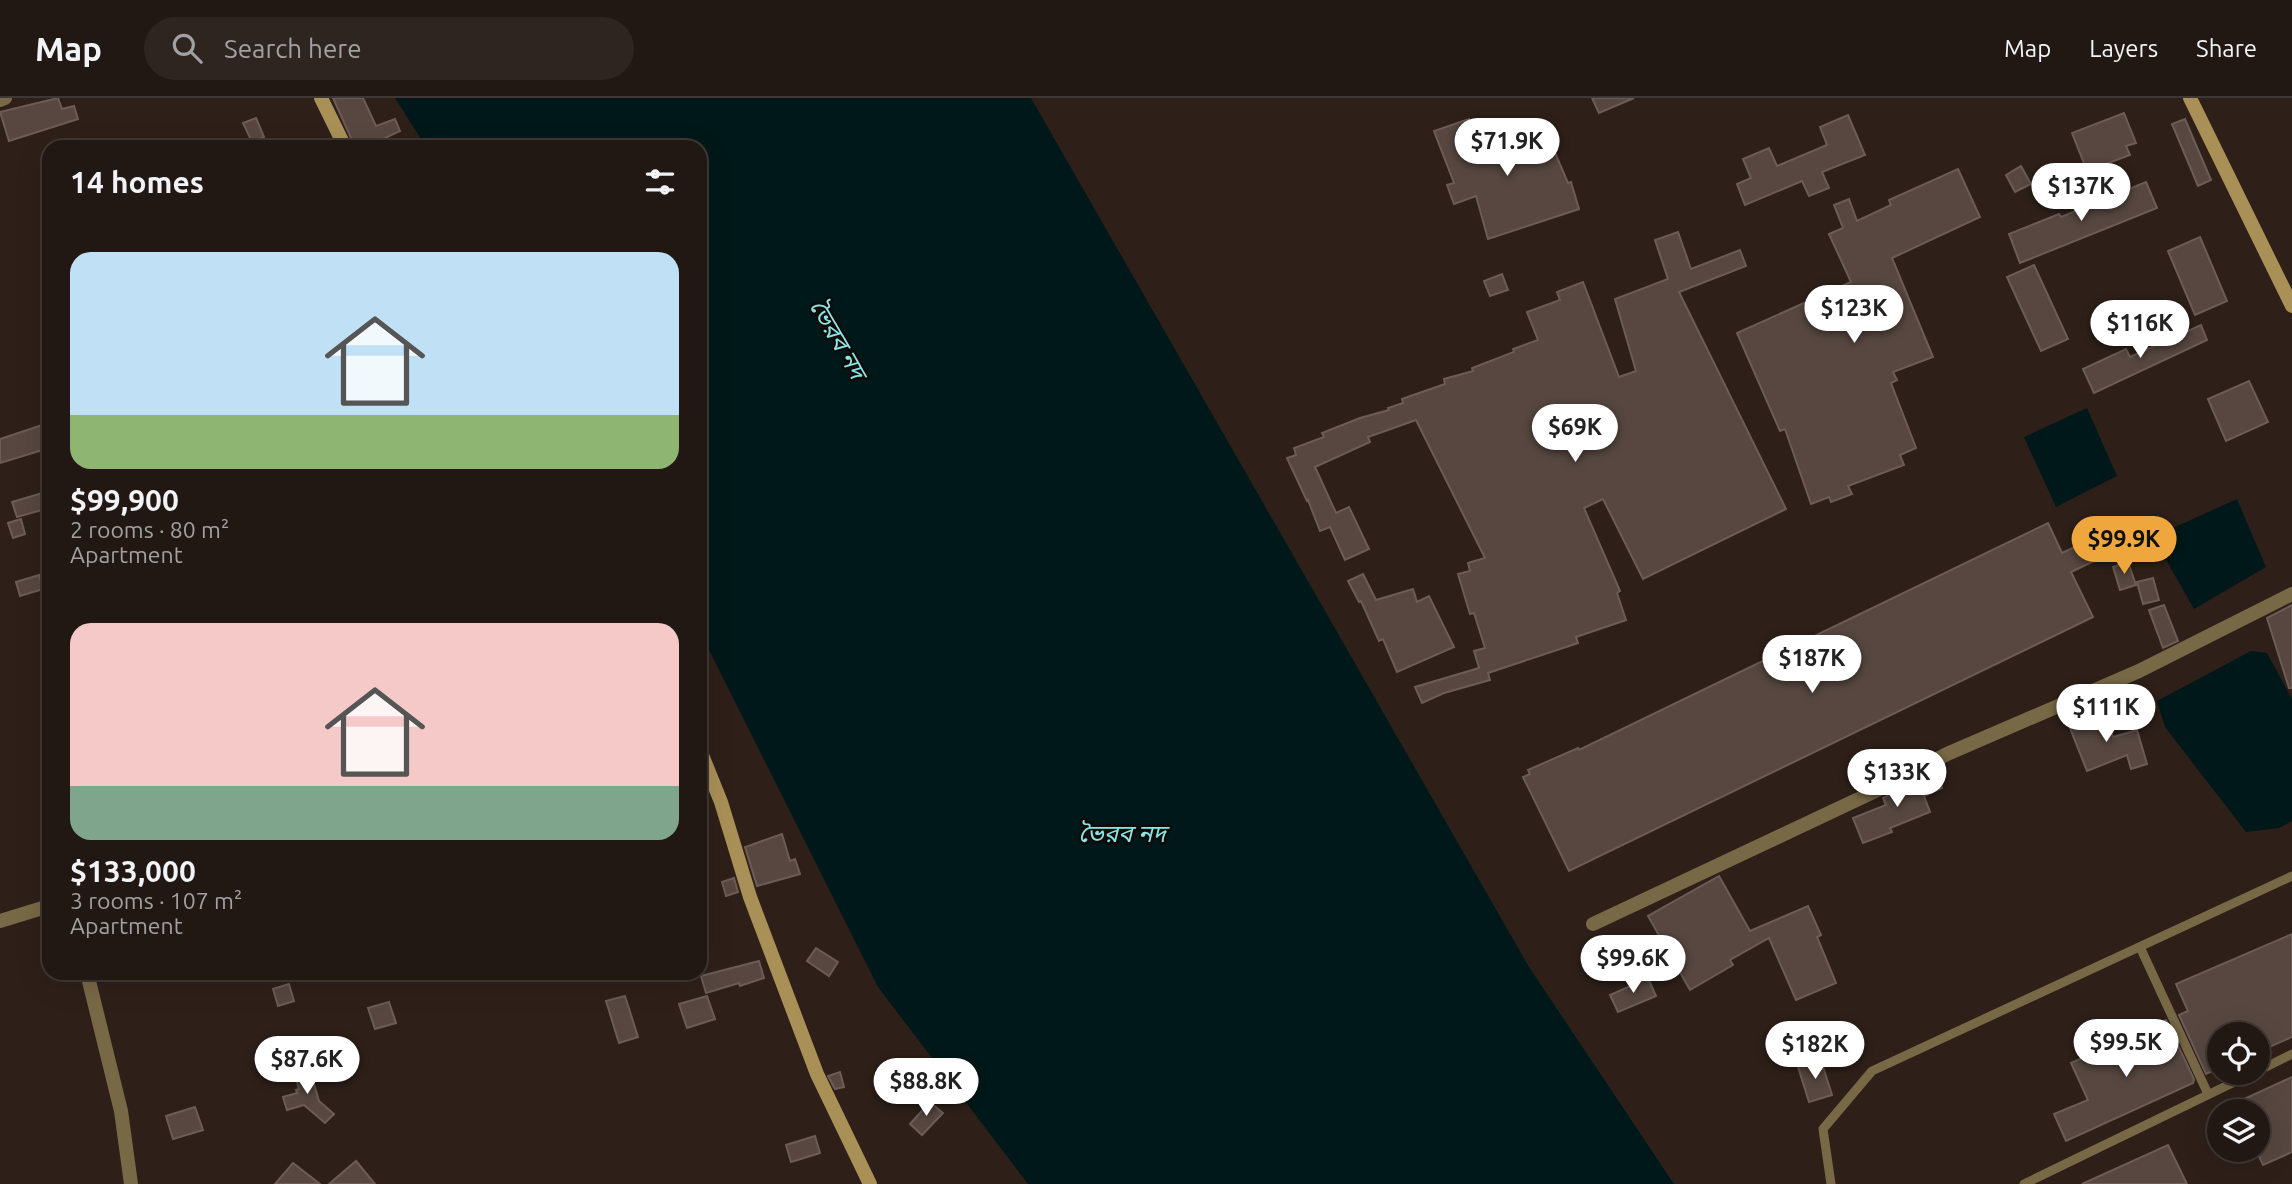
<!DOCTYPE html>
<html lang="en">
<head>
<meta charset="utf-8">
<style>
  :root { --surface:#221813; --page:#2e2521; --text:#f1f3f6; --muted:#a2a0a0; --line:#3f3733; --accent:#efa73d }
  body { margin:0; font-family:Ubuntu,"Noto Sans Bengali",sans-serif; background:var(--page); color:var(--text); height:100vh; display:flex; flex-direction:column; font-size:26px; white-space:nowrap }
  * { box-sizing:border-box; margin:0 }
  p { font-size:23px; color:var(--muted) }
  .icon { flex:none; width:38px; height:38px; fill:none; stroke:currentColor; stroke-width:2; stroke-linecap:round; stroke-linejoin:round }
  .map { position:relative; flex:1; overflow:hidden }
  .drawer { position:absolute; left:42px; top:42px; width:665px; height:840px; display:flex; flex-direction:column; background:var(--surface); border-radius:21px; box-shadow:0 7px 28px #0002,0 0 0 2px var(--line) }
  .drawer>* { flex:none }
  .tools { position:absolute; left:2207px; top:924px; display:grid; gap:14px }
  .tools a { display:grid; place-items:center; width:63px; height:63px; border-radius:50%; background:var(--surface); box-shadow:0 7px 28px #0002,0 0 0 2px var(--line); font-size:35px }
  .price { position:absolute; translate:-50% -60px; padding:0 16px; border-radius:24px; background:#fff; color:#222; font-size:23px; line-height:46px; filter:drop-shadow(0 2px 4px #0008) }
  .price::after { content:''; position:absolute; left:50%; top:42px; width:21px; height:16px; margin-left:-10px; background:inherit; clip-path:polygon(0 0,100% 0,50% 100%) }
  .price.current { background:var(--accent); color:#111 }
  ul { padding:0; list-style:none }
  li { display:grid; align-content:center; gap:14px; height:371px; padding:0 28px }
  li span { display:grid; place-items:center; height:217px; border-radius:21px; color:#555 }
  li>.icon { margin-inline-start:auto }
  span .icon { width:126px; height:126px; fill:#fffc; stroke-width:1 }
  li b { font-size:30px }
  h2 { display:flex; justify-content:space-between; align-items:center; height:84px; padding:0 28px; font-size:30px }
  header { display:flex; align-items:center; gap:42px; box-sizing:border-box; height:98px; padding:0 35px; background:var(--surface); border-bottom:2px solid var(--line) }
  header strong { font-size:33px }
  nav { display:flex; gap:38px; margin-inline-start:auto; font-size:24px }
  .search { width:490px; height:63px; background:var(--page); display:flex; align-items:center; gap:18px; box-sizing:border-box; padding:0 24px; border-radius:38px; color:var(--muted); font-size:26px }
  .map>svg:first-child { display:block }
  .water { fill:#001819 }
  .building { fill:#574740; stroke:#6d5c55; stroke-width:2 }
  .lines { fill:none; stroke-linecap:round; stroke-linejoin:round }
  .lane { stroke:#786946; stroke-width:9 }
  .street { stroke:#786946; stroke-width:14 }
  .secondary { stroke:#a89057; stroke-width:14 }
  .labels { text-anchor:middle; dominant-baseline:central; stroke-width:5; stroke-linejoin:round; paint-order:stroke }
  .water-label { font-size:24px; font-style:italic; fill:#8be6e8; stroke:#110b08 }
</style>
</head>
<body>
<header>
<strong>Map</strong>
<div class="search"><svg class="icon" aria-label="search" viewBox="0 0 24 24"><circle cx="10" cy="10" r="6"/><path d="M15 15l6 6"/></svg>Search here</div>
<nav><a>Map</a><a>Layers</a><a>Share</a></nav>
</header>
<div class="map">
<svg width="2292" height="1086" viewBox="0 0 2292 1086">
  <rect width="100%" height="100%" fill="#2e2019"/>
  <g class="water">
    <polygon points="395,0 1031,0 1529,869 1674,1086 1028,1086 878,889 700,534 700,49 426,49"/>
    <polygon points="2087,310 2117,378 2056,409 2024,339"/>
    <polygon points="2237,401 2266,469 2194,511 2153,439"/>
    <polygon points="2251,553 2267,555 2292,601 2292,723 2279,730 2246,734 2165,629 2157,603"/>
  </g>
  <g class="building">
    <polygon points="58,0 62,11 74,8 78,21 9,43 0,14"/>
    <polygon points="333,0 363,0 376,28 395,21 400,33 366,49 355,49"/>
    <polygon points="1592,0 1634,0 1599,15"/>
    <polygon points="2124,15 2136,45 2126,48 2130,57 2087,73 2072,35"/>
    <polygon points="1848,17 1865,57 1822,74 1829,90 1809,98 1802,83 1745,107 1737,86 1751,80 1743,61 1769,50 1777,68 1827,47 1820,29"/>
    <polygon points="256,20 264,39 252,44 243,25"/>
    <polygon points="1469,21 1480,53 1511,44 1544,29 1568,85 1571,84 1579,111 1488,141 1476,98 1454,106 1447,87 1454,85 1434,33"/>
    <polygon points="2185,21 2211,82 2198,88 2172,26"/>
    <polygon points="2021,68 2031,86 2015,94 2006,77"/>
    <polygon points="1958,71 1980,119 1892,160 1933,259 1893,274 1897,282 1891,285 1916,350 1900,357 1904,367 1848,388 1852,396 1831,404 1829,399 1811,406 1785,331 1780,333 1737,235 1851,184 1829,136 1843,130 1834,107 1849,101 1857,123 1891,107 1889,102"/>
    <polygon points="2146,84 2157,110 2020,165 2009,136 2059,116 2061,119"/>
    <polygon points="1678,134 1691,171 1740,152 1746,168 1679,194 1786,411 1643,481 1603,401 1584,410 1620,493 1617,495 1626,522 1576,539 1578,545 1488,575 1490,582 1444,595 1422,605 1415,589 1479,570 1474,553 1485,550 1474,515 1470,516 1458,476 1470,473 1468,465 1485,460 1416,322 1368,339 1370,344 1315,369 1336,415 1349,409 1369,451 1345,462 1330,429 1320,433 1308,402 1307,403 1287,360 1296,357 1294,350 1324,339 1322,335 1360,320 1389,312 1388,310 1403,305 1402,301 1445,286 1444,281 1473,273 1472,270 1514,254 1513,251 1538,242 1527,214 1560,202 1557,194 1583,184 1619,279 1636,273 1615,201 1668,181 1655,142"/>
    <polygon points="2200,139 2227,203 2195,217 2168,153"/>
    <polygon points="2034,167 2068,241 2041,253 2007,179"/>
    <polygon points="1502,176 1508,192 1490,198 1484,183"/>
    <polygon points="2201,227 2207,242 2094,295 2083,271 2126,251 2130,259"/>
    <polygon points="2249,283 2268,324 2226,343 2208,301"/>
    <polygon points="42,327 49,350 0,365 0,341"/>
    <polygon points="49,393 49,410 17,419 12,404"/>
    <polygon points="21,421 25,436 13,440 8,425"/>
    <polygon points="2048,425 2062,455 2104,435 2113,454 2071,474 2093,519 1569,773 1523,679 1530,676 1528,672 1578,650 1579,652"/>
    <polygon points="2128,464 2136,487 2120,492 2113,469"/>
    <polygon points="1363,476 1376,502 1413,491 1417,504 1429,498 1454,549 1397,574 1383,541 1379,543 1361,503 1359,504 1348,483"/>
    <polygon points="39,477 43,491 20,498 16,484"/>
    <polygon points="2153,480 2159,502 2143,506 2137,484"/>
    <polygon points="2164,507 2178,543 2163,550 2149,512"/>
    <polygon points="2292,507 2292,590 2289,590 2267,520"/>
    <polygon points="2104,616 2113,639 2137,632 2147,666 2131,671 2127,657 2087,673 2070,630"/>
    <polygon points="1935,675 1942,690 1924,698 1930,714 1890,730 1892,734 1863,745 1853,720 1886,707 1883,700"/>
    <polygon points="782,736 790,763 795,761 800,776 757,788 745,749"/>
    <polygon points="1719,778 1750,833 1808,808 1821,837 1817,839 1836,885 1796,902 1769,840 1730,862 1733,867 1690,892 1648,818"/>
    <polygon points="734,780 738,794 726,798 722,784"/>
    <polygon points="2292,836 2292,939 2258,954 2258,936 2219,936 2219,970 2206,976 2179,917 2188,913 2176,886"/>
    <polygon points="816,850 838,864 829,878 807,863"/>
    <polygon points="759,863 764,880 740,888 739,885 706,895 701,878"/>
    <polygon points="1648,880 1656,898 1618,914 1610,897"/>
    <polygon points="289,886 294,903 278,908 273,891"/>
    <polygon points="625,898 638,939 619,945 606,903"/>
    <polygon points="707,898 715,921 687,930 679,906"/>
    <polygon points="389,904 396,925 375,931 368,910"/>
    <polygon points="2166,922 2194,981 2193,985 2066,1043 2054,1016 2088,1002 2071,965"/>
    <polygon points="1821,962 1832,997 1809,1004 1798,969"/>
    <polygon points="309,969 319,1003 334,1016 325,1025 304,1007 287,1012 283,999 297,995 296,992 299,991 294,974"/>
    <polygon points="840,974 844,989 835,991 828,978"/>
    <polygon points="2292,979 2292,1054 2263,1067 2258,1056 2258,1013 2218,1013"/>
    <polygon points="930,1004 943,1015 922,1037 910,1026"/>
    <polygon points="195,1009 203,1032 173,1041 166,1018"/>
    <polygon points="815,1038 820,1055 791,1064 786,1047"/>
    <polygon points="2168,1047 2187,1086 2082,1086"/>
    <polygon points="356,1063 375,1086 329,1086"/>
    <polygon points="293,1065 320,1086 275,1086"/>
  </g>
  <g class="lines">
    <g class="lane">
      <polyline points="2140,849 2208,996"/>
      <polyline points="2258,973 2292,956"/>
      <polyline points="1831,1086 1823,1031 1872,973 2292,778"/>
      <polyline points="2024,1086 2253,975"/>
    </g>
    <g class="street">
      <polyline points="0,2 5,0"/>
      <polyline points="0,823 49,808"/>
      <polyline points="1593,826 1884,689 1947,656 2139,573 2292,496"/>
      <polyline points="87,875 121,1013 131,1086"/>
    </g>
    <g class="secondary">
      <polyline points="321,0 345,49"/>
      <polyline points="2190,0 2292,208"/>
      <polyline points="700,652 721,704 750,799 817,976 870,1086"/>
    </g>
  </g>
  <g class="labels">
    <g class="water-label">
      <text transform="translate(838 241) rotate(60)">ভৈরব নদ</text>
      <text x="1122" y="735">ভৈরব নদ</text>
    </g>
  </g>
</svg>
<div class="tools">
<a><svg class="icon" aria-label="locate" viewBox="0 0 24 24"><circle cx="12" cy="12" r="6"/><path d="M12 2v4M12 18v4M2 12h4M18 12h4"/></svg></a>
<a><svg class="icon" aria-label="layers" viewBox="0 0 24 24"><path d="M12 4l9 5-9 5-9-5zM3 14l9 5 9-5"/></svg></a>
</div>
<b class="price" style="left:1507px;top:80px">$71.9K</b>
<b class="price" style="left:2081px;top:125px">$137K</b>
<b class="price" style="left:1854px;top:247px">$123K</b>
<b class="price" style="left:2140px;top:262px">$116K</b>
<b class="price" style="left:1575px;top:366px">$69K</b>
<b class="price current" style="left:2124px;top:478px">$99.9K</b>
<b class="price" style="left:1812px;top:597px">$187K</b>
<b class="price" style="left:2106px;top:646px">$111K</b>
<b class="price" style="left:1897px;top:711px">$133K</b>
<b class="price" style="left:1633px;top:897px">$99.6K</b>
<b class="price" style="left:2126px;top:981px">$99.5K</b>
<b class="price" style="left:1815px;top:983px">$182K</b>
<b class="price" style="left:307px;top:998px">$87.6K</b>
<b class="price" style="left:926px;top:1020px">$88.8K</b>
<section class="drawer">
<h2>14 homes<svg class="icon" aria-label="filters" viewBox="0 0 24 24"><path d="M4 7h16M4 17h16"/><circle cx="9" cy="7" r="2"/><circle cx="15" cy="17" r="2"/></svg></h2>
<ul>
<li><span style="background:linear-gradient(#bfe0f5 75%,#8fb573 0)"><svg class="icon" aria-label="home" viewBox="0 0 24 24"><path d="M3 11l9-7 9 7M6 9v11h12V9"/></svg></span><div><b>$99,900</b><p>2 rooms · 80 m²</p><p>Apartment</p></div></li>
<li><span style="background:linear-gradient(#f6c9c9 75%,#7fa58c 0)"><svg class="icon" aria-label="home" viewBox="0 0 24 24"><path d="M3 11l9-7 9 7M6 9v11h12V9"/></svg></span><div><b>$133,000</b><p>3 rooms · 107 m²</p><p>Apartment</p></div></li>
</ul>
</section>
</div>
</body>
</html>
